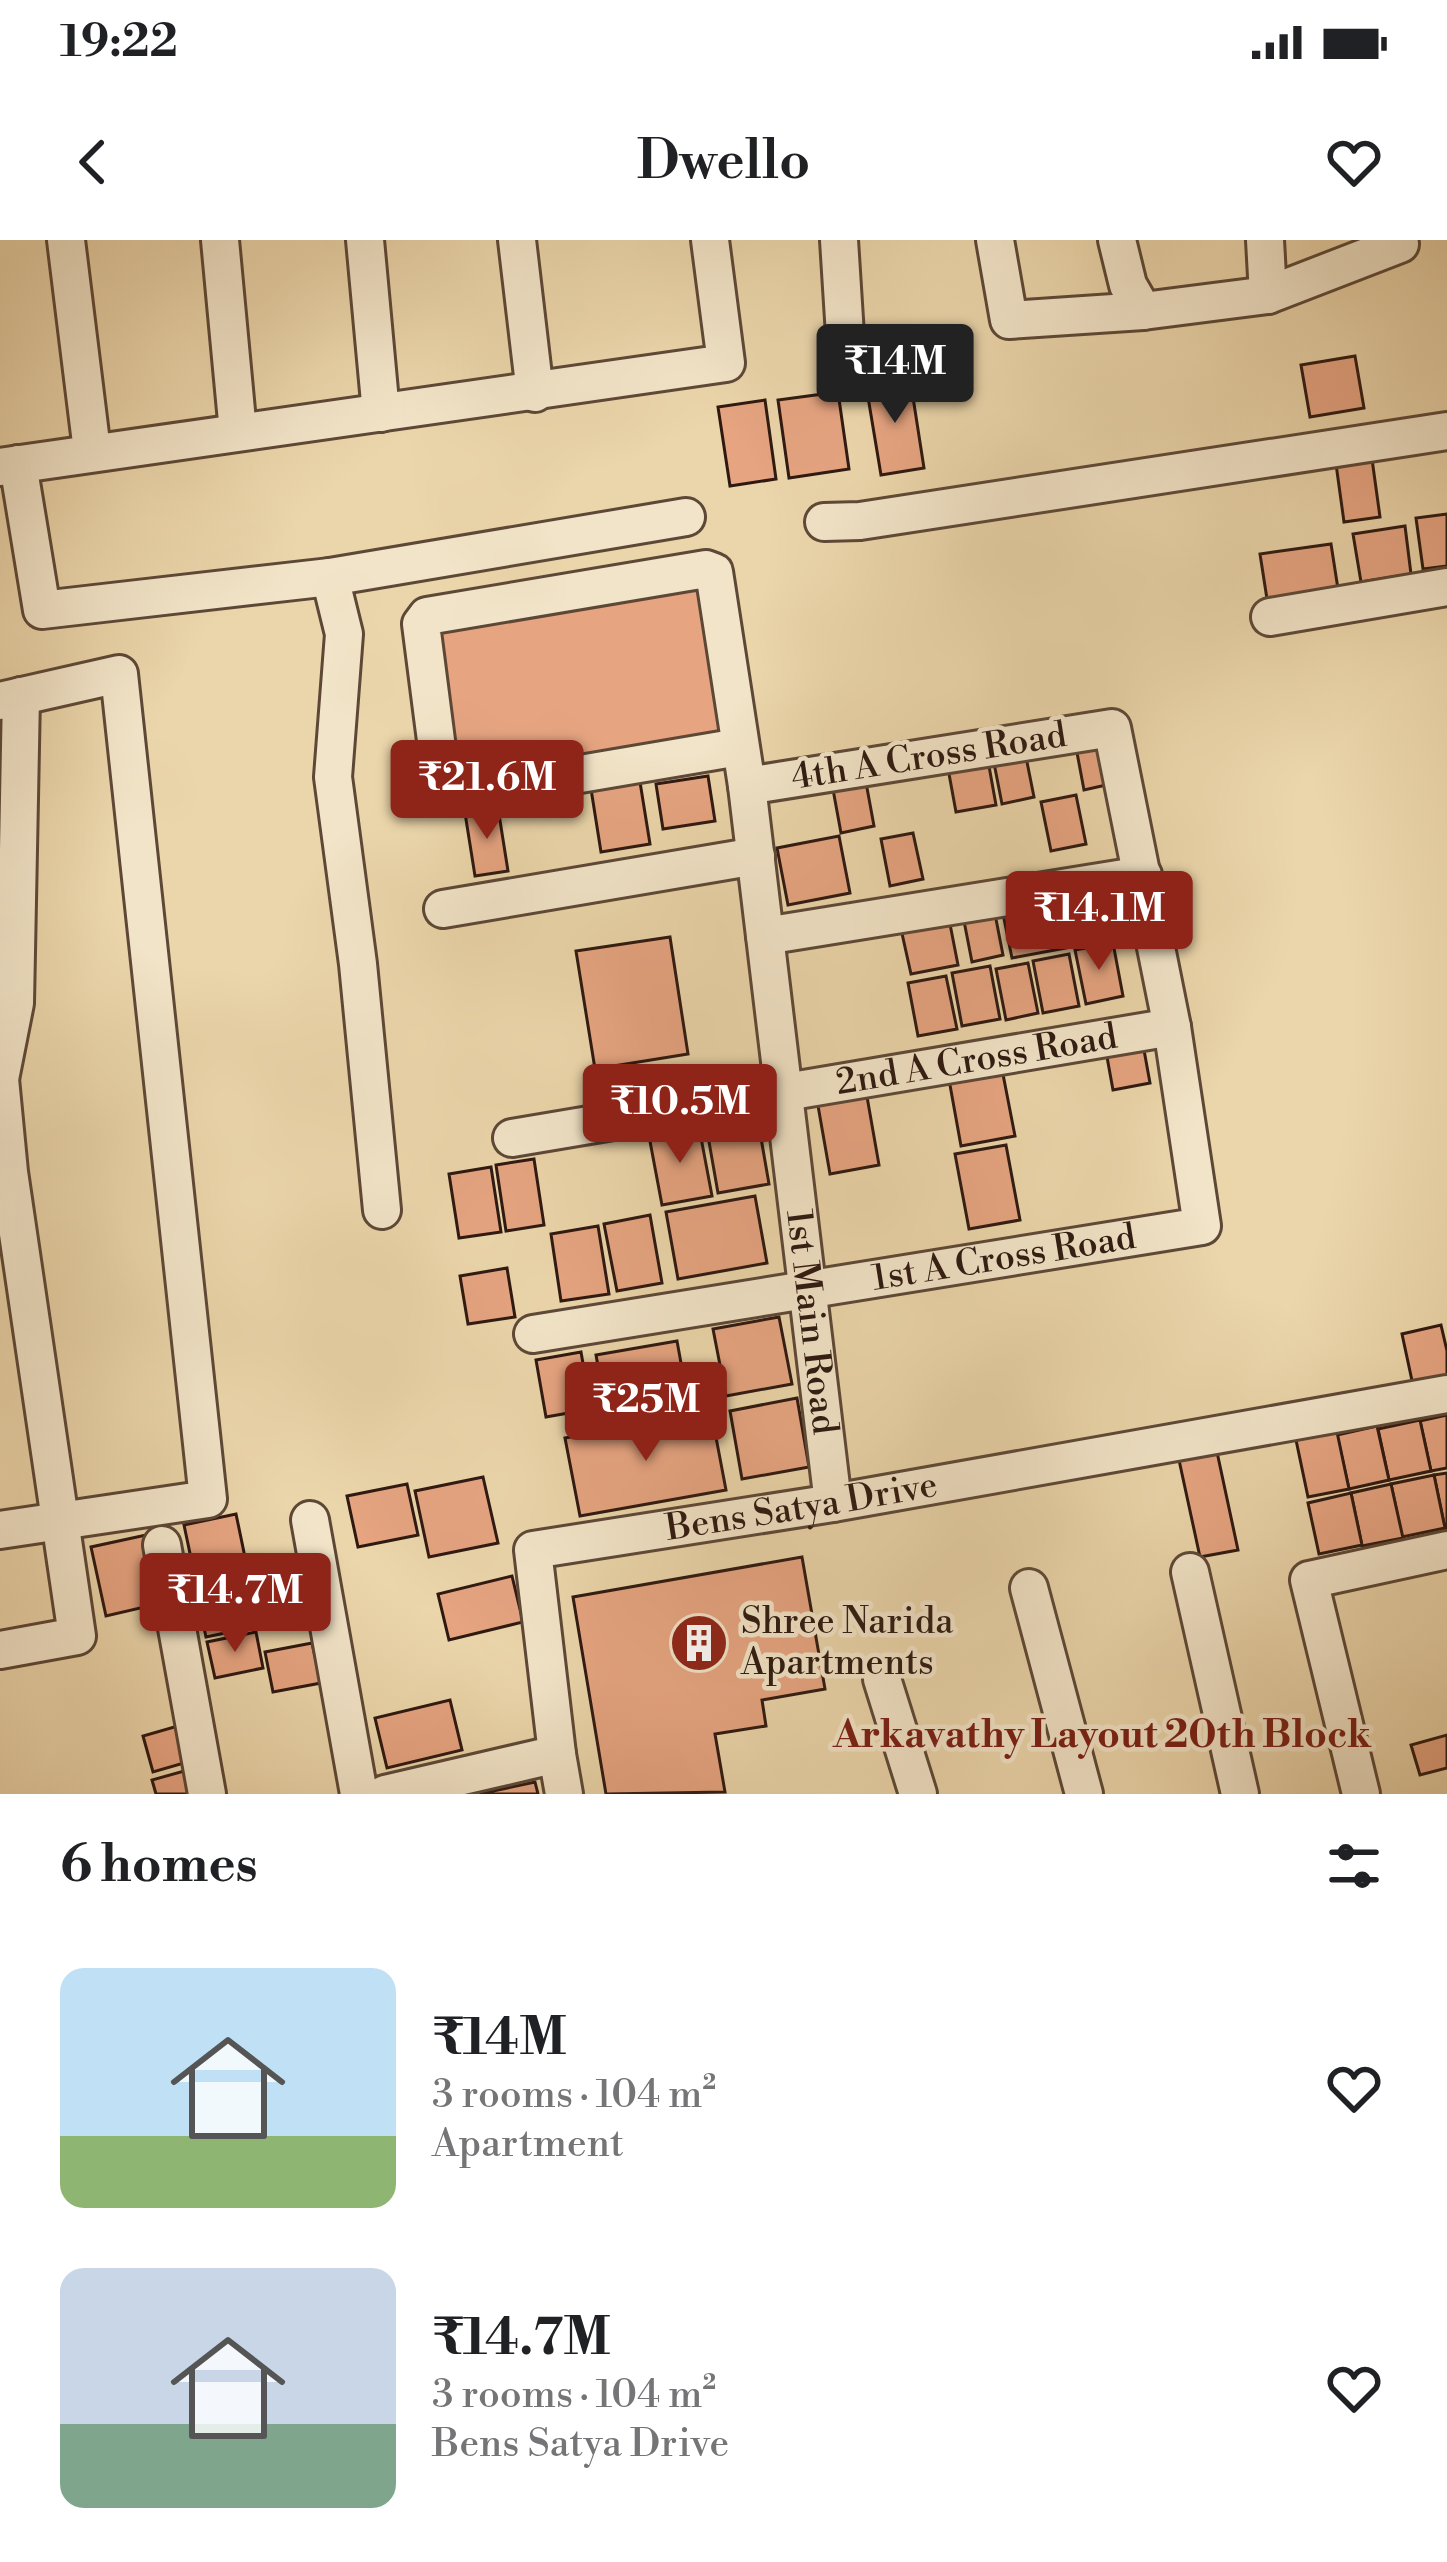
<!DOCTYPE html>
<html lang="en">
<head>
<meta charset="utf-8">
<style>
  :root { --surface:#fff; --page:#f2f2f2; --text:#202124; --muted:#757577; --accent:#8f2418 }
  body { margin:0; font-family:"Libre Bodoni",serif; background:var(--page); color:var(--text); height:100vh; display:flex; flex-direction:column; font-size:45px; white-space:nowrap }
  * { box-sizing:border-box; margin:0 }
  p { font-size:39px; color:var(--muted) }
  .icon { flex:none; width:66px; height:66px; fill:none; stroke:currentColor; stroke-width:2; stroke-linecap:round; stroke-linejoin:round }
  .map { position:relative; height:1554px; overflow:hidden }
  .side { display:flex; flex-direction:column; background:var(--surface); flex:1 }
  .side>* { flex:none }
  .price { position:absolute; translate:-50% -102px; padding:0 27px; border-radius:12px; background:var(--accent); color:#fff; font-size:39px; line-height:78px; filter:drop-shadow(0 3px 6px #0008) }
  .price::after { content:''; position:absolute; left:50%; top:72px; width:36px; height:27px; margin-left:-18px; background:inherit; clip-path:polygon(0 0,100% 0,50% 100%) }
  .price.selected { background:#222; color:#fff }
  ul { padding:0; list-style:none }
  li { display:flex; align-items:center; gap:36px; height:300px; padding:0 60px }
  li span { display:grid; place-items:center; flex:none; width:336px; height:240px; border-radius:24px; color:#555 }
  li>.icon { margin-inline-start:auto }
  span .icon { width:144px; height:144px; fill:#fffc; stroke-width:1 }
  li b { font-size:51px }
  h2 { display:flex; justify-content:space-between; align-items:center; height:144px; padding:0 60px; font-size:51px }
  .status { display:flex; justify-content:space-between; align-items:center; height:84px; padding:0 60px; background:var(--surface); direction:ltr }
  .status svg { height:33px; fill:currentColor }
  header { display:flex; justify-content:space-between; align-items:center; height:156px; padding:0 60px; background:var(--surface); font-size:54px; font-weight:600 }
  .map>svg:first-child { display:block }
  .building { fill:#e6a481; stroke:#2e1911; stroke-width:3 }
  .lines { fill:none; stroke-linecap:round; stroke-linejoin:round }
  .minor-casing { stroke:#5d4837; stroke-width:42 }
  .minor { stroke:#f2e4c8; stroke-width:36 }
  .labels { text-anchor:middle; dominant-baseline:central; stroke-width:9; stroke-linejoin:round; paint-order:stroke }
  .street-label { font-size:36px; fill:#2e1911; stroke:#f2e4c8 }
  .poi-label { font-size:36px; fill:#2e1911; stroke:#f2e4c8; text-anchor:start }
  .neighbourhood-label { font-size:39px; font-weight:bold; fill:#7a1f14; stroke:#f2e4c8 }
</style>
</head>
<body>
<div class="status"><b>19:22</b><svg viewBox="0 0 49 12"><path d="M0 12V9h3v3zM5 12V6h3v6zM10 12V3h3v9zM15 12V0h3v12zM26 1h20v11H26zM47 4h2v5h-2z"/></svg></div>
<header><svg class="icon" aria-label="back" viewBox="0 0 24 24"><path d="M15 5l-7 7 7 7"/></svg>Dwello<svg class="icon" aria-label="heart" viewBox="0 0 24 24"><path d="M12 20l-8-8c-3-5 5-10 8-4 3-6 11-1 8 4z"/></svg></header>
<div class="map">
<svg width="1447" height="1554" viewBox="0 0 1447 1554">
  <rect width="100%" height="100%" fill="#ebd5aa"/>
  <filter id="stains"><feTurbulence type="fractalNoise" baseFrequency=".00167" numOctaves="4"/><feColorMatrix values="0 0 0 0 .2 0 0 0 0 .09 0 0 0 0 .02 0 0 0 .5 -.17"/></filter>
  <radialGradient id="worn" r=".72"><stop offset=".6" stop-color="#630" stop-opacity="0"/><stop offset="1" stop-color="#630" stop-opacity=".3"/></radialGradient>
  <g class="building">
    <polygon points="1355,116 1364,168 1310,177 1301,125"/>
    <polygon points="910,138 924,228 881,235 866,145"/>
    <polygon points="838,152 849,229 789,238 778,160"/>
    <polygon points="765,160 776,239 730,246 718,167"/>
    <polygon points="1372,219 1380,277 1344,282 1336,224"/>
    <polygon points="1447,274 1447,326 1423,329 1416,278"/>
    <polygon points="1405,286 1411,334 1361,342 1353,294"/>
    <polygon points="1331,304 1338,349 1267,359 1260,314"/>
    <polygon points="701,337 729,499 452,547 423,385"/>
    <polygon points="1106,496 1115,543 1084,550 1075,502"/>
    <polygon points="1025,512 1034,557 1002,564 993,518"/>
    <polygon points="987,515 996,565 956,572 947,523"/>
    <polygon points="708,536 715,581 663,589 656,544"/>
    <polygon points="865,537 874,586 841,593 832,544"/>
    <polygon points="640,542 650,604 601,612 591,549"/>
    <polygon points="1076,555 1086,604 1051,611 1041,562"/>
    <polygon points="498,568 508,631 475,636 465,573"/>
    <polygon points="913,593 923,639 890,646 881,599"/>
    <polygon points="839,596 850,653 788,665 777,608"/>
    <polygon points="1061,657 1071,707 1012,718 1002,669"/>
    <polygon points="995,674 1003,715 972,722 964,681"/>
    <polygon points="949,679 958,725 911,734 901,689"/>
    <polygon points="670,697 688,814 595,829 576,711"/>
    <polygon points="1113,703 1123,756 1086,764 1075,710"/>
    <polygon points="1069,714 1079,766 1043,773 1033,721"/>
    <polygon points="1028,723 1038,773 1006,780 996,729"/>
    <polygon points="990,726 1000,779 962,786 952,733"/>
    <polygon points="946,736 957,789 918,796 908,743"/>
    <polygon points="1142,799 1150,843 1113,850 1105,806"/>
    <polygon points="1001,824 1015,896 961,906 948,834"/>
    <polygon points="866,851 879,925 830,934 817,860"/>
    <polygon points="756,869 769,944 718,953 705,879"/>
    <polygon points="699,887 712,956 662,965 649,896"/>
    <polygon points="1006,905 1020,980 969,989 955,914"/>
    <polygon points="534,919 544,985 506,991 496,925"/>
    <polygon points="491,927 501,992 459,998 449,934"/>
    <polygon points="755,956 767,1023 678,1039 666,972"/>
    <polygon points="650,975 662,1043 617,1051 604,984"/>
    <polygon points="598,986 609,1054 561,1061 551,994"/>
    <polygon points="507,1028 515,1077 468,1084 460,1036"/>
    <polygon points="779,1077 792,1144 726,1156 713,1089"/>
    <polygon points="1441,1085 1447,1111 1447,1143 1414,1150 1402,1094"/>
    <polygon points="677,1101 689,1167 608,1182 596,1115"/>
    <polygon points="581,1112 591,1169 546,1177 536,1120"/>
    <polygon points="797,1158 809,1227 742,1239 730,1171"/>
    <polygon points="711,1171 726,1250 580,1276 565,1198"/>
    <polygon points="1447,1175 1447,1228 1431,1231 1420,1181"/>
    <polygon points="1420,1180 1431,1231 1389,1240 1378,1189"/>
    <polygon points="1377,1186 1389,1240 1349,1249 1337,1195"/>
    <polygon points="1337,1192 1349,1249 1308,1257 1296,1200"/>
    <polygon points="1217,1212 1238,1310 1200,1317 1179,1220"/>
    <polygon points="1447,1233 1447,1289 1445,1289 1434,1235"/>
    <polygon points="1434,1235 1445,1288 1402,1297 1391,1244"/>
    <polygon points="483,1237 498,1303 429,1317 415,1251"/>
    <polygon points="407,1244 418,1295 358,1307 347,1256"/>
    <polygon points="1391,1244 1403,1298 1362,1306 1351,1253"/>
    <polygon points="1351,1253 1362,1305 1319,1314 1308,1263"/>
    <polygon points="236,1274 251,1346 199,1356 184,1285"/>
    <polygon points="146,1295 162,1363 106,1376 91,1307"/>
    <polygon points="802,1317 825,1449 762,1460 766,1486 715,1494 725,1552 606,1554 573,1357"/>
    <polygon points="512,1336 523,1382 449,1400 438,1354"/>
    <polygon points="247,1350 254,1387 206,1397 198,1360"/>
    <polygon points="256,1392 263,1428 215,1438 207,1402"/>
    <polygon points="312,1403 321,1443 273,1452 265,1412"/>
    <polygon points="450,1460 462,1510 387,1528 375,1478"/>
    <polygon points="181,1485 191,1521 153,1532 143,1496"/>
    <polygon points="1447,1495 1447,1528 1420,1535 1411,1505"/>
    <polygon points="184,1531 191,1554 156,1554 152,1540"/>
    <polygon points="535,1542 538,1554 479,1554"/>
  </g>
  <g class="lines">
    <g class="minor-casing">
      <g id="minor">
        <polyline points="66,0 92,211"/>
        <polyline points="220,0 238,192"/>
        <polyline points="365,0 381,173"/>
        <polyline points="517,0 535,153"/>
        <polyline points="839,0 846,111"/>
        <polyline points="995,0 1009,80 1143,71"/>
        <polyline points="1117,0 1128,45 1143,71 1268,55 1400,4"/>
        <polyline points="1265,0 1268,55"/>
        <polyline points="18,224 42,370 330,337 686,277"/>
        <polyline points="0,227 726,123 710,0"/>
        <polyline points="824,282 860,281 1447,191"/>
        <polyline points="330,337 344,394 333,537 358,724 382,970"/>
        <polyline points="1270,377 1447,347"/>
        <polyline points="0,461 119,434 208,1259 0,1290"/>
        <path id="s1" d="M739,507L451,556L442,547L421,384L427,376L706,329L714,332L747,546L833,1263"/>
        <polyline points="443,669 756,616"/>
        <polyline points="765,696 1143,635"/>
        <polyline points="0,839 9,932 77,1396 0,1410"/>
        <polyline points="0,839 15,763 21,456"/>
        <path id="s2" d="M512,898L1172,787"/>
        <path id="s3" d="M533,1094L1202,986L1172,787L1112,488L747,546"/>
        <polyline points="310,1280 359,1554"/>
        <polyline points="162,1305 207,1554"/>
        <polyline points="1190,1332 1240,1554"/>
        <polyline points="1029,1348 1084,1554"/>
        <polyline points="882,1439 918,1554"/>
        <polyline points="557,1514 564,1554"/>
        <path id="s4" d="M385,1554L557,1514L533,1310L833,1263L1447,1154"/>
        <polyline points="1361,1554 1309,1340 1447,1310"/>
      </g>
    </g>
    <use href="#minor" class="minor"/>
  </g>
  <defs>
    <g id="building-disc" transform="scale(3)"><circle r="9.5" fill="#8f2418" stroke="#f2e4c8"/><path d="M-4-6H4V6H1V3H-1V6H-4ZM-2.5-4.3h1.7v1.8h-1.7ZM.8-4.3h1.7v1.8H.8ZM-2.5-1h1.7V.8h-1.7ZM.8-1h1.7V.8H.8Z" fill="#fff"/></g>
  </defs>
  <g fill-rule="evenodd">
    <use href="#building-disc" x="699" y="1403"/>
  </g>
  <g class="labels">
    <g class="street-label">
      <text transform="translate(929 517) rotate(-9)">4th A Cross Road</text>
      <text stroke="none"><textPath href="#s2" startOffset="471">2nd A Cross Road</textPath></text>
      <text stroke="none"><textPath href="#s3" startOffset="477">1st A Cross Road</textPath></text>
      <text stroke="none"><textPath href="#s1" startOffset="1527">1st Main Road</textPath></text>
      <text stroke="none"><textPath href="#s4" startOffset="654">Bens Satya Drive</textPath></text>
    </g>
    <g class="poi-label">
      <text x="741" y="1382">Shree Narida<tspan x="741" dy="41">Apartments</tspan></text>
    </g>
    <g class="neighbourhood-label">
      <text x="1102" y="1495">Arkavathy Layout 20th Block</text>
    </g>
  </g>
  <rect width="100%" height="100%" filter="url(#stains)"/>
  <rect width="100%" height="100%" fill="url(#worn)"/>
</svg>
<b class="price selected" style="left:895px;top:186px">₹14M</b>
<b class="price" style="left:487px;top:602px">₹21.6M</b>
<b class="price" style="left:1099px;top:733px">₹14.1M</b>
<b class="price" style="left:680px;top:926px">₹10.5M</b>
<b class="price" style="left:646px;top:1224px">₹25M</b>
<b class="price" style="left:235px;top:1415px">₹14.7M</b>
</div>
<section class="side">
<h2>6 homes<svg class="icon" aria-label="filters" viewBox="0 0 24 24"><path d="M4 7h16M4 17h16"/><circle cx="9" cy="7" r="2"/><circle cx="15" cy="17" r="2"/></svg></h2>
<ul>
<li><span style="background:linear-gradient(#bfe0f5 70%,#8fb573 0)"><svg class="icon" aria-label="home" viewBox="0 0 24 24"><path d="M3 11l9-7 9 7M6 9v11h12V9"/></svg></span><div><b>₹14M</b><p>3 rooms · 104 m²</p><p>Apartment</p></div><svg class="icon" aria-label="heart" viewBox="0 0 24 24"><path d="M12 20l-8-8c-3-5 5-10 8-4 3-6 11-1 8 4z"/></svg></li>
<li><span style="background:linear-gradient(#c9d6e8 65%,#7fa58c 0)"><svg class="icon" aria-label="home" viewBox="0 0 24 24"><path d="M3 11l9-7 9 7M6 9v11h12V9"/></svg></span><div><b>₹14.7M</b><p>3 rooms · 104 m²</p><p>Bens Satya Drive</p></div><svg class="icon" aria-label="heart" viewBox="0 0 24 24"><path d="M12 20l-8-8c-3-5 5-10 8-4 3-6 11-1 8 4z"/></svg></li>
</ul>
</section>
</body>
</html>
